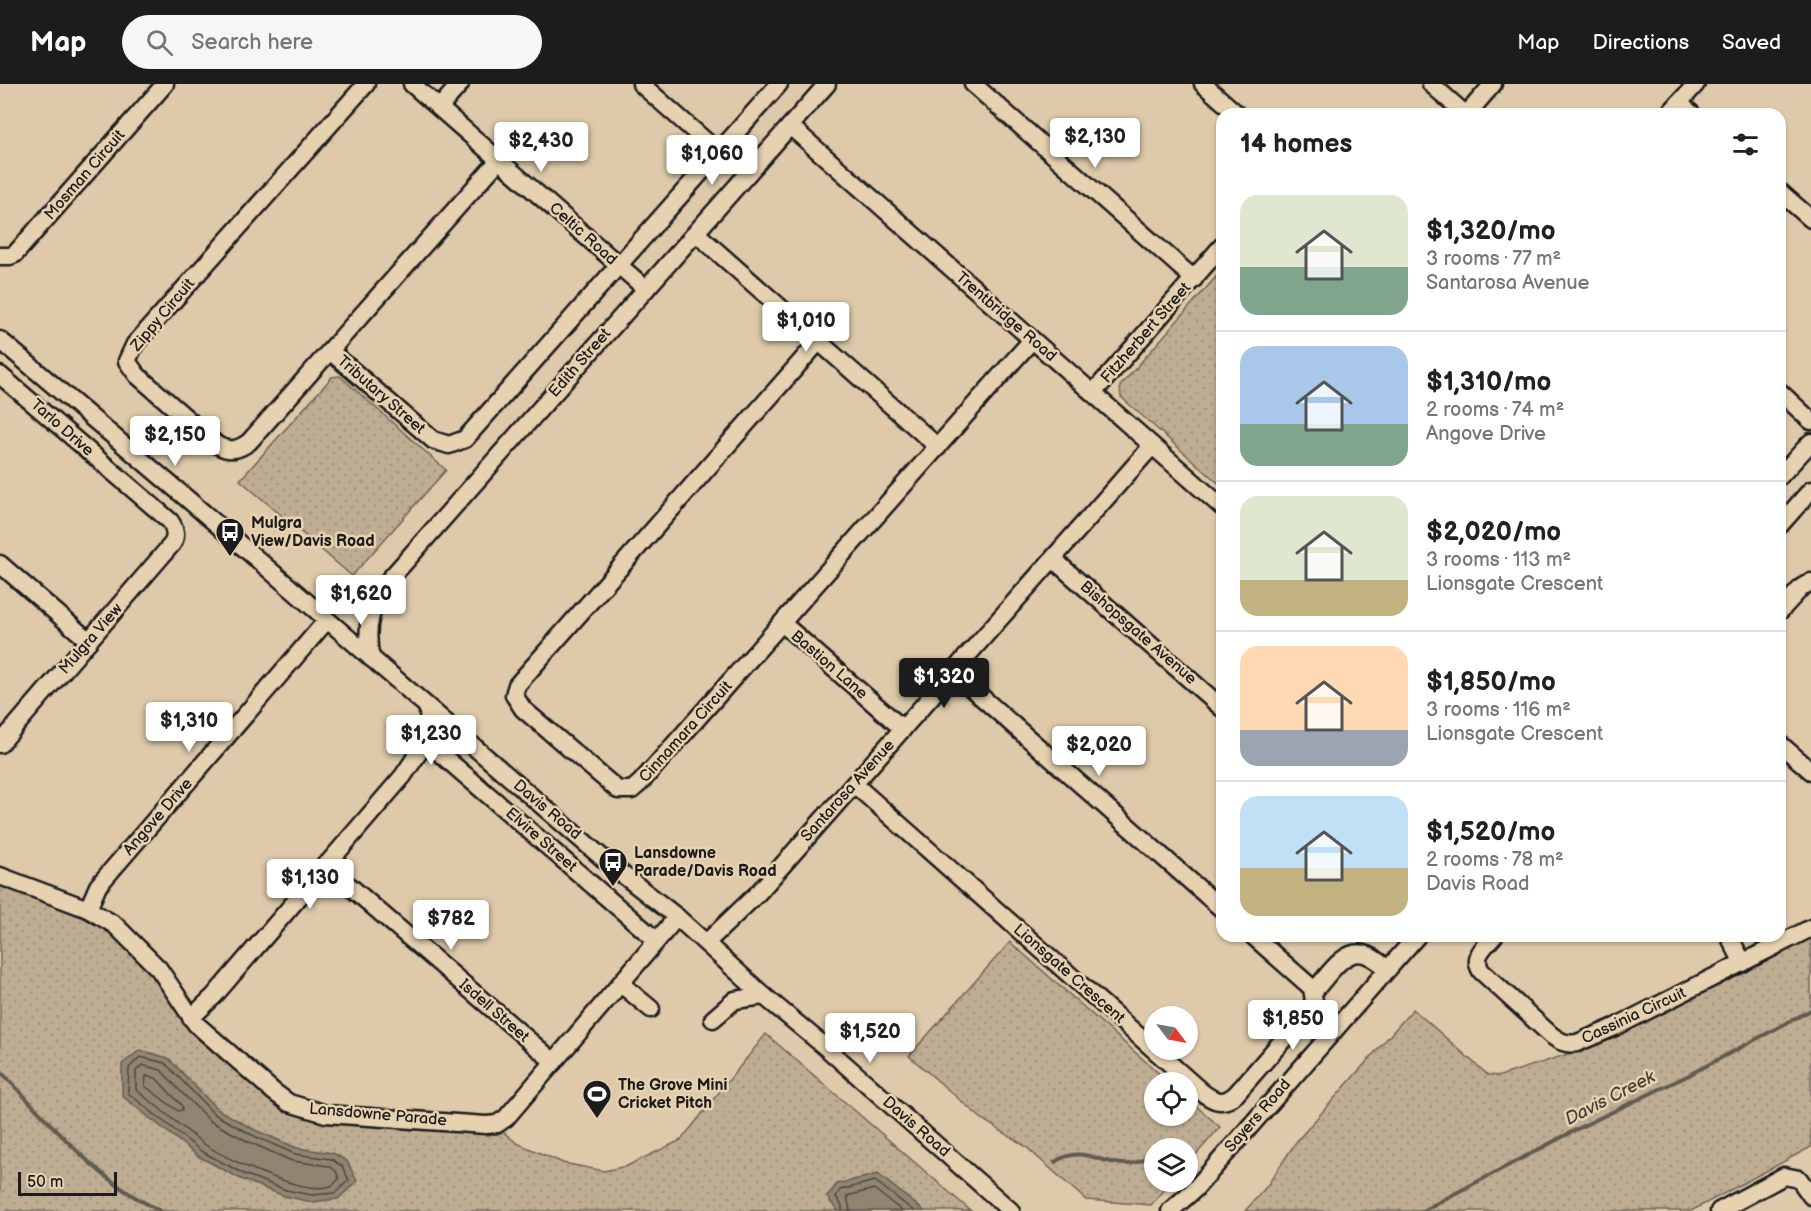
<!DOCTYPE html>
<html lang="en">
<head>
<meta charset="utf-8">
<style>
  :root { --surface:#fff; --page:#f6f6f6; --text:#202124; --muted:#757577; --line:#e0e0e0; --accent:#1c1c1c }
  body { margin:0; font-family:"Balsamiq Sans",sans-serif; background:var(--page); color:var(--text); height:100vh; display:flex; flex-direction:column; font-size:22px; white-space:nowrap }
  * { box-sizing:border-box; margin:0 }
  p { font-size:20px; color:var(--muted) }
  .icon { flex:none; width:33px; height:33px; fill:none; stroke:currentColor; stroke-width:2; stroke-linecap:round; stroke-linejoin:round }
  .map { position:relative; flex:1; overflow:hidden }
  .sheet { position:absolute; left:1216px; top:24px; width:570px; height:834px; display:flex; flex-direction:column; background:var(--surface); border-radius:18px; box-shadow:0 2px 4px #0004 }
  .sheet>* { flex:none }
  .needle { width:39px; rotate:122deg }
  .tools { position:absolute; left:1144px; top:922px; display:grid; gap:12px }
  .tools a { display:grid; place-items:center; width:54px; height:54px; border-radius:50%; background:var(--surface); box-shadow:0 2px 4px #0004; font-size:30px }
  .scale { position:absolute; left:18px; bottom:15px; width:99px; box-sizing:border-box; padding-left:6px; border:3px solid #1c1c1c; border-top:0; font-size:16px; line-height:21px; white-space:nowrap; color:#1c1c1c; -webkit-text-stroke:4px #e6d1b0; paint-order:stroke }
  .price { position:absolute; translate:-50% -51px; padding:0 14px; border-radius:6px; background:#fff; color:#222; font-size:20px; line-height:39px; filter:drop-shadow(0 2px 3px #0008) }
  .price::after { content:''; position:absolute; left:50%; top:36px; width:18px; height:14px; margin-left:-9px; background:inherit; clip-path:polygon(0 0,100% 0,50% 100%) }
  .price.current { background:var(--accent); color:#fff }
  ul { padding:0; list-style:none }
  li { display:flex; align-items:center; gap:18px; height:150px; padding:0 24px }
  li+li { border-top:2px solid var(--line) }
  li span { display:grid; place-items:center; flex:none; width:168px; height:120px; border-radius:18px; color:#555 }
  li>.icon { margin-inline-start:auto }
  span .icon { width:72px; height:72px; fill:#fffc; stroke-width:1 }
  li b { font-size:26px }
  h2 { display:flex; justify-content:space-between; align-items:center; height:72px; padding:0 24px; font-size:26px }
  header { display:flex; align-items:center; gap:36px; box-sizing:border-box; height:84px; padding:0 30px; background:var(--accent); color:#fff }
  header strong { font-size:28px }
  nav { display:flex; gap:33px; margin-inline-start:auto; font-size:21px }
  .search { width:420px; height:54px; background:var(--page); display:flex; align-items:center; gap:15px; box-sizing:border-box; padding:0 21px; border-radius:33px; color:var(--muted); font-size:22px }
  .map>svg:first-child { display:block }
  .grass { fill:url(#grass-dots); stroke:#6d6458; stroke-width:1.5 }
  .water { fill:#918572; stroke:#625b50; stroke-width:1.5 }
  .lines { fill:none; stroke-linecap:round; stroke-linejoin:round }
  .shore { stroke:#4b463e; stroke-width:1.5 }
  .stream { stroke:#625b50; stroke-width:4 }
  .minor-casing { stroke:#1c1c1c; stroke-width:21 }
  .minor { stroke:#e6d1b0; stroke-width:16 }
  .labels { text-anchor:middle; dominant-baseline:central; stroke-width:5; stroke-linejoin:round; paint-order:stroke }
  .street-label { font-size:16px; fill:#1c1c1c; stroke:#e6d1b0 }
  .poi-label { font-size:16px; font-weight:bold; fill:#1c1c1c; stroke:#e6d1b0; text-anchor:start }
  .water-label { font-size:18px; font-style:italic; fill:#45413a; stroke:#e6d1b0 }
</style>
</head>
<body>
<header>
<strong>Map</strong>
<div class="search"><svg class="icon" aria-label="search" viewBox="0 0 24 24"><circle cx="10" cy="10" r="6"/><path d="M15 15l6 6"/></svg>Search here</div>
<nav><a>Map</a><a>Directions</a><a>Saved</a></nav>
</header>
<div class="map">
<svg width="1811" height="1127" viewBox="0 0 1811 1127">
  <defs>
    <pattern id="grass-dots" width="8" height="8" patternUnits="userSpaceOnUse" patternTransform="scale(1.5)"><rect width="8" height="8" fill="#bead93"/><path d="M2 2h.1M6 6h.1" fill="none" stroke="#a3947e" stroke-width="1.8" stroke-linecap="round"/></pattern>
  </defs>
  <rect width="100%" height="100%" fill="#decaaa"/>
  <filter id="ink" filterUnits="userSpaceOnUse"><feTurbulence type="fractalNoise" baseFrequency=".0167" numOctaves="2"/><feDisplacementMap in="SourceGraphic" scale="12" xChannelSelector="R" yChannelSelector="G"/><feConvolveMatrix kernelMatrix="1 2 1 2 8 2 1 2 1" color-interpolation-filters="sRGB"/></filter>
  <g filter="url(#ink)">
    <g class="grass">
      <polygon points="1222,186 1222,398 1217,398 1121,313 1120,302"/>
      <polygon points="340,292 446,386 352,492 240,396 332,293"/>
      <polygon points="0,800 90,833 115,851 287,1026 303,1033 321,1036 494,1049 502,1047 517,1059 563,1079 604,1087 627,1082 681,1056 766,950 971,1127 0,1127"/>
      <polygon points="1811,853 1811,1063 1691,1127 1245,1127 1267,1102 1296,1058 1413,925 1488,991 1500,992 1596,961"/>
      <polygon points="1010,858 1170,999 1155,999 1155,1032 1188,1032 1188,1015 1220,1043 1188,1080 1188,1065 1155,1065 1155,1098 1172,1098 1151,1121 1086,1116 1025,1062 982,1035 909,972"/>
    </g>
    <g class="water">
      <polygon points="140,966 168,974 217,1025 255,1046 297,1064 333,1069 347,1077 357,1097 338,1115 312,1118 284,1112 241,1095 198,1072 122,1012 122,980"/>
      <polygon points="878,1090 924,1127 838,1127 827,1113 837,1100"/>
    </g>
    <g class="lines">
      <g class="shore">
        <polygon points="140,973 165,979 214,1030 252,1051 295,1070 331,1075 342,1082 349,1096 335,1109 312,1111 286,1106 244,1090 201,1067 128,1009 129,984"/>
        <path d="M142,981L161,986L181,1008L210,1037L249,1058L292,1077L329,1082L336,1087L339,1095C339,1095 333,1101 333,1101C308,1114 226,1075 204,1060C181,1043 159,1023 136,1006V987Z"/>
        <polygon points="146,992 156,994 182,1022 182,1026 178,1027 145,1002"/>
        <polyline points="842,1127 842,1122 836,1113 840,1106 875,1097 914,1127"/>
        <polyline points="850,1127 847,1112 874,1105 902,1127"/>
      </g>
      <g class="stream">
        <path d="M0,987C50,1038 96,1097 161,1127"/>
        <path d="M1055,1078C1083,1059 1101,1082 1129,1080C1139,1079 1147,1074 1155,1070"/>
        <polyline points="1422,1127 1585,1041 1687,992 1811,926"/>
      </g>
      <g class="minor-casing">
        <g id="minor">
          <path d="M366,0L135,260L127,277L137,291L217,361C230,368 238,366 249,358L500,75"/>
          <polyline points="412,0 646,205"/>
          <polyline points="641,0 718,68"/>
          <polyline points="973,0 1194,195"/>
          <polyline points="1203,0 1237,30"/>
          <polyline points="1431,0 1465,30"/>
          <polyline points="1679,19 1692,30"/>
          <polyline points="440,23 460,0"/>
          <polyline points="1467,30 1493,0"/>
          <polyline points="1669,30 1696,0"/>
          <polyline points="790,42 1222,423"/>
          <polyline points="1780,108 1811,135"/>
          <polyline points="696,149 938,363"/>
          <polyline points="0,172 10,172 15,170 165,0"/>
          <polyline points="0,256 191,418 613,783 677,833 764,912 823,961 1011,1127"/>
          <polyline points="819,257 517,601 514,611 523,625 618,706 632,706 641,698 1032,256"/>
          <polyline points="330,267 433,356 449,361 465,355 779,0"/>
          <path d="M0,291L170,437C175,444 177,452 172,460L0,660"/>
          <polyline points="1780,308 1811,337"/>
          <polyline points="1093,309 1222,162"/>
          <polyline points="1780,392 1811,358"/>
          <polyline points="1780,441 1811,406"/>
          <polyline points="1053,475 1222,624"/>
          <polyline points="0,480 89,557"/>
          <polyline points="1780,527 1802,503 1811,498"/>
          <polyline points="782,539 903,645"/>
          <path d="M371,574C364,543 371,521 389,496L827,0"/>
          <polyline points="953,588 1222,825"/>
          <polyline points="429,653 435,664 443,672 656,856"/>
          <polyline points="1780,660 1811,687"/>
          <path d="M854,700L1203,1009C1215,1018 1224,1021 1236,1010L1309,926L1314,917L1312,904L1253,852"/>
          <polyline points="325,781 554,978"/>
          <polyline points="0,792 88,825 115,841 159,885 196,940 274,1008 289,1019 326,1030 486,1041 497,1040 506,1034 677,833"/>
          <polyline points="88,825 98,802 327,536"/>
          <path d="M1494,852C1484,863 1472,872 1481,887L1551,951C1559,957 1565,961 1577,959L1615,943L1811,844"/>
          <polyline points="1729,852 1743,879"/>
          <polyline points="706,859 758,809 1152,362"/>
          <polyline points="621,900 651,925"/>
          <path d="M1313,908C1326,895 1343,864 1364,870C1373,872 1381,880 1388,885"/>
          <polyline points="191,934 214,912 403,692 429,653 428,625"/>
          <polyline points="713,935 735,916 764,912"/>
          <polyline points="1170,1127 1195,1105 1417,852"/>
          <polyline points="1719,1127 1784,1092 1799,1095 1811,1112"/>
        </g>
      </g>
      <use href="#minor" class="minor"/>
    </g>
  </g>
  <defs>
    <g id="bus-pin" transform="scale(1.5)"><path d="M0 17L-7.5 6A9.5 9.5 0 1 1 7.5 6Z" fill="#1c1c1c" stroke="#e6d1b0"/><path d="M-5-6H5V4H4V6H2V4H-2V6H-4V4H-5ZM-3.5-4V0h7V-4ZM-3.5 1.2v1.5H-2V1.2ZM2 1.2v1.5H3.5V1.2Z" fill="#fff"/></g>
    <g id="stadium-pin" transform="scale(1.5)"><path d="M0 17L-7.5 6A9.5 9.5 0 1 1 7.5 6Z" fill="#1c1c1c" stroke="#e6d1b0"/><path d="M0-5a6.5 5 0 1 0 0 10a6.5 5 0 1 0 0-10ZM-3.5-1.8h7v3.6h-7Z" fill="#fff"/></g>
  </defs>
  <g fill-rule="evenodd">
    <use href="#bus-pin" x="230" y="448"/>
    <use href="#bus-pin" x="613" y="778"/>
    <use href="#stadium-pin" x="597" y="1010"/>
  </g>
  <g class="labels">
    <g class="street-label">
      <text transform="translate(85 91) rotate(-49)">Mosman Circuit</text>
      <text transform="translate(583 150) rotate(42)">Celtic Road</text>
      <text transform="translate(163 231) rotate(-50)">Zippy Circuit</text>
      <text transform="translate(1006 233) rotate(41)">Trentbridge Road</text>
      <text transform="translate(1146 249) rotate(-49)">Fitzherbert Street</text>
      <text transform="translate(580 279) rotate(-49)">Edith Street</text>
      <text transform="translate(381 311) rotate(41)">Tributary Street</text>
      <text transform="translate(62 344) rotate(41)">Tarlo Drive</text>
      <text transform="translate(1138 549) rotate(41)">Bishopsgate Avenue</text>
      <text transform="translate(91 555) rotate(-49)">Mulgra View</text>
      <text transform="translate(829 581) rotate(41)">Bastion Lane</text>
      <text transform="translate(686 648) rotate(-48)">Cinnamara Circuit</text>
      <text transform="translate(848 707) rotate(-48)">Santarosa Avenue</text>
      <text transform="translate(547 726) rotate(40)">Davis Road</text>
      <text transform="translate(158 733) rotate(-49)">Angove Drive</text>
      <text transform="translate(541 756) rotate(41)">Elvire Street</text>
      <text transform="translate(1069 890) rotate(41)">Lionsgate Crescent</text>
      <text transform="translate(494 927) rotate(41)">Isdell Street</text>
      <text transform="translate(1634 932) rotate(-25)">Cassinia Circuit</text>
      <text transform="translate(378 1031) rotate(5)">Lansdowne Parade</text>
      <text transform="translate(1258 1032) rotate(-49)">Sayers Road</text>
      <text transform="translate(916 1043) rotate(41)">Davis Road</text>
    </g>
    <g class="poi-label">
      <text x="251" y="439">Mulgra<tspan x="251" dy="18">View/Davis Road</tspan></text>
      <text x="634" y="769">Lansdowne<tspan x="634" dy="18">Parade/Davis Road</tspan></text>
      <text x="618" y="1001">The Grove Mini<tspan x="618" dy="18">Cricket Pitch</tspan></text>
    </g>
    <g class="water-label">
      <text transform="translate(1610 1014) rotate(-27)">Davis Creek</text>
    </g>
  </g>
</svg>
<div class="tools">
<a><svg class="needle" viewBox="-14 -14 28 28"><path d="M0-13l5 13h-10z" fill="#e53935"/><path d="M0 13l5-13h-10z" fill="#757577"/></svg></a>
<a><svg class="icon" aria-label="locate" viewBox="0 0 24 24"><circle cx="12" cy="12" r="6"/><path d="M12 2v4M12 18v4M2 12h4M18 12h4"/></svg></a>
<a><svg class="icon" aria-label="layers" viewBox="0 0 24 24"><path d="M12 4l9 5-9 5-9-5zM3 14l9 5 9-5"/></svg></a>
</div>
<div class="scale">50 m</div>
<b class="price" style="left:1095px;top:85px">$2,130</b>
<b class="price" style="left:541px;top:89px">$2,430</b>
<b class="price" style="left:712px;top:102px">$1,060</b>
<b class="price" style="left:806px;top:269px">$1,010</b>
<b class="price" style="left:175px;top:383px">$2,150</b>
<b class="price" style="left:361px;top:542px">$1,620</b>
<b class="price current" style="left:944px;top:625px">$1,320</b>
<b class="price" style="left:189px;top:669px">$1,310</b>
<b class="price" style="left:431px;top:682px">$1,230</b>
<b class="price" style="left:1099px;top:693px">$2,020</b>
<b class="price" style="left:310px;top:826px">$1,130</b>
<b class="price" style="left:451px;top:867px">$782</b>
<b class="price" style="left:1293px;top:967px">$1,850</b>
<b class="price" style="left:870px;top:980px">$1,520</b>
<section class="sheet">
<h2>14 homes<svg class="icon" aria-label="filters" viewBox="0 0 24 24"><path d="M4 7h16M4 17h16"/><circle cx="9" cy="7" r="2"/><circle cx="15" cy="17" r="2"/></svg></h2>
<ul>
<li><span style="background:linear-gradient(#dfe7d0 60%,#7fa58c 0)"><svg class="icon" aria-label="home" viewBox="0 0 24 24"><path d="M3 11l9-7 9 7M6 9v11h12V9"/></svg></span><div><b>$1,320/mo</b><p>3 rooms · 77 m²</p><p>Santarosa Avenue</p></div></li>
<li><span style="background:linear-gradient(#a9c7e8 65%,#7fa58c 0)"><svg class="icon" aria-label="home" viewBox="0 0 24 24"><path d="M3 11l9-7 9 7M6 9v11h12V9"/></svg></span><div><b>$1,310/mo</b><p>2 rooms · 74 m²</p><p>Angove Drive</p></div></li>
<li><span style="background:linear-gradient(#dfe7d0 70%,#c2b280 0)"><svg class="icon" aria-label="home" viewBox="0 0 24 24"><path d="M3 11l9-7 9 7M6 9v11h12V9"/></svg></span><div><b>$2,020/mo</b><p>3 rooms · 113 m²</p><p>Lionsgate Crescent</p></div></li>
<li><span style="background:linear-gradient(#ffd9b3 70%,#9aa5b1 0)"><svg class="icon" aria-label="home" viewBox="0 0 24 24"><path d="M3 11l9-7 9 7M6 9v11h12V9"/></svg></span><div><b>$1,850/mo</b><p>3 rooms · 116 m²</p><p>Lionsgate Crescent</p></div></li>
<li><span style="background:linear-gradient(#bfe0f5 60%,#c2b280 0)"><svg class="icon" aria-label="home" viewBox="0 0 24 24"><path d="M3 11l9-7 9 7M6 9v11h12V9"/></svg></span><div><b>$1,520/mo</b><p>2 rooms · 78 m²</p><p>Davis Road</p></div></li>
</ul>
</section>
</div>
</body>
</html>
